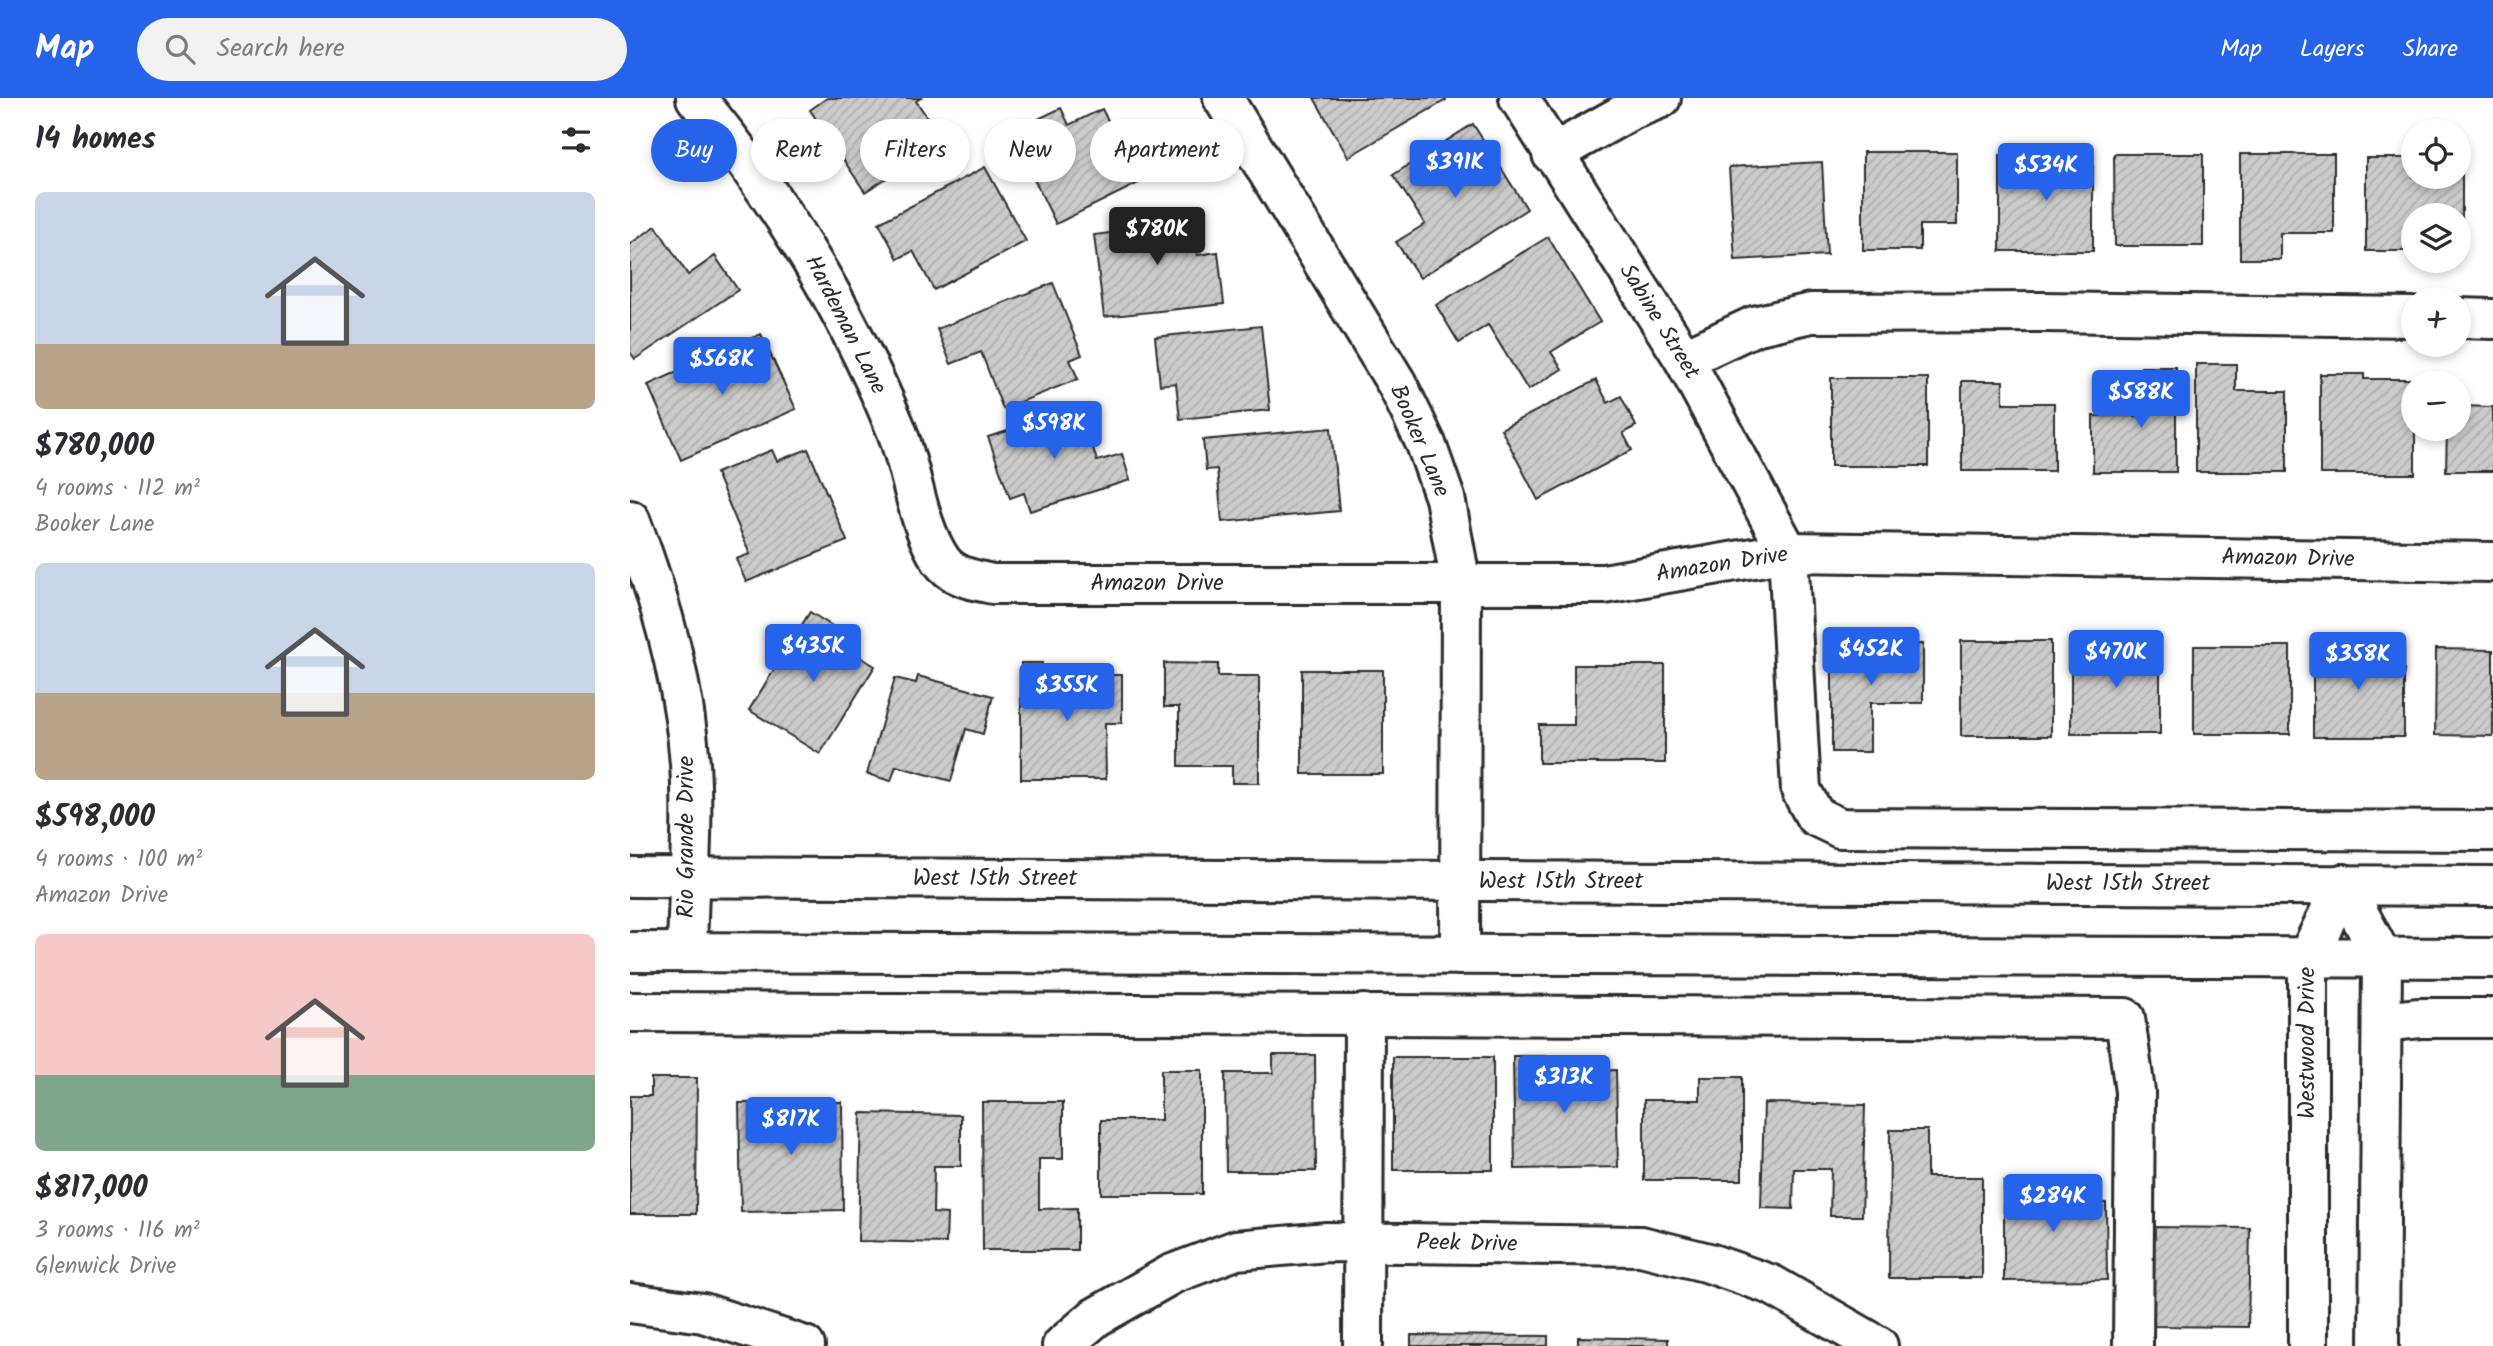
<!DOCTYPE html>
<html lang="en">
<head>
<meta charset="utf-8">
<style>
  :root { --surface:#fff; --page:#f2f2f3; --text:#2b2b33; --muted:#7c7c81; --accent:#2563eb }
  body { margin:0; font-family:Kalam,sans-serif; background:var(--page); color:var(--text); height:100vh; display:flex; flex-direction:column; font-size:26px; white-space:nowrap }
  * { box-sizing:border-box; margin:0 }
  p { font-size:23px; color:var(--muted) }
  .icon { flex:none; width:38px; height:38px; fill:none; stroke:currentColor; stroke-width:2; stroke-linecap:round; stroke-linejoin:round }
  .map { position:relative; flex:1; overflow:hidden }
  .side { display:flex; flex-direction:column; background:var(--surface); width:630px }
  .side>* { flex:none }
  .guide { position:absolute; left:21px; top:21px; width:665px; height:63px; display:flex; gap:14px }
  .fabs { position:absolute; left:1771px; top:21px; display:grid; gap:14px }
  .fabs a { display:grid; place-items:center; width:70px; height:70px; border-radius:50%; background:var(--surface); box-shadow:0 4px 10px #0003; font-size:35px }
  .price { position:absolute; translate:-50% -60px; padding:0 16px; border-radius:7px; background:var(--accent); color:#fff; font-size:23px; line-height:46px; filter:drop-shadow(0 2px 4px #0008) }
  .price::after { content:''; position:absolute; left:50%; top:42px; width:21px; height:16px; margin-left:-10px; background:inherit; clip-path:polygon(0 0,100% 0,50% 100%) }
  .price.selected { background:#222; color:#fff }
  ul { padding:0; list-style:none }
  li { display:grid; align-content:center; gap:14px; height:371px; padding:0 35px }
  li span { display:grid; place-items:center; height:217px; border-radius:10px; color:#555 }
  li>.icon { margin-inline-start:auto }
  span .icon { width:126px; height:126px; fill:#fffc; stroke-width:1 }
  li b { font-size:30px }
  h2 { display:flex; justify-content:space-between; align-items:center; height:84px; padding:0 35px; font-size:30px }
  .pill { padding:0 24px; border-radius:32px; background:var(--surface); box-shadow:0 4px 10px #0003; font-size:24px; line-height:63px }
  .pill.selected { background:var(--accent); color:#fff }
  header { display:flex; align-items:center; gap:42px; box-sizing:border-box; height:98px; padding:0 35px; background:var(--accent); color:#fff }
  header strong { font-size:33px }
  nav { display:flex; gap:38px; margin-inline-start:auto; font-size:24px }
  .search { width:490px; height:63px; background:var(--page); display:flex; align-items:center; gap:18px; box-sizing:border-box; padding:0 24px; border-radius:38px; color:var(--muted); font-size:26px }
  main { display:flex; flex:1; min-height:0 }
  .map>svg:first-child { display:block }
  .building { fill:url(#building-hatch); stroke:#2b2b2b; stroke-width:2 }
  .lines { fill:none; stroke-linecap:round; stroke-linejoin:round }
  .minor-casing { stroke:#2b2b2b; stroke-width:44 }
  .major-casing { stroke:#2b2b2b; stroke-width:44 }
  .minor { stroke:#fff; stroke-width:38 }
  .major { stroke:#fff; stroke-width:38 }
  .labels { text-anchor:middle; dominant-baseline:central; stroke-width:6; stroke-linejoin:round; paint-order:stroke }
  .street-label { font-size:23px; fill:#2b2b2b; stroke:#fff }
</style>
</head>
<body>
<header>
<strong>Map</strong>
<div class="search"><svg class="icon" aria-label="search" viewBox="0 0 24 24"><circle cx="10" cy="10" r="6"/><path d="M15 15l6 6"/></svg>Search here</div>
<nav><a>Map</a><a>Layers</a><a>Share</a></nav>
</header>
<main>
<section class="side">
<h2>14 homes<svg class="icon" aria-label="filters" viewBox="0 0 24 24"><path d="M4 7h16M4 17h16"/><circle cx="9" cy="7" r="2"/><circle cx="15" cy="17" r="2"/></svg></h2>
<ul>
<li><span style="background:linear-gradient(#c9d6e8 70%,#b9a48a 0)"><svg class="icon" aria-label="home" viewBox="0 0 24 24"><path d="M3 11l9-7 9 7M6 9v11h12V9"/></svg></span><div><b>$780,000</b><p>4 rooms · 112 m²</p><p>Booker Lane</p></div></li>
<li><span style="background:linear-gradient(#c9d6e8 60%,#b9a48a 0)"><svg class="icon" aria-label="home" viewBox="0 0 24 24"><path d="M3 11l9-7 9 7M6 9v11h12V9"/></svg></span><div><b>$598,000</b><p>4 rooms · 100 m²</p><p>Amazon Drive</p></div></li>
<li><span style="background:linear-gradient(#f6c9c9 65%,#7fa58c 0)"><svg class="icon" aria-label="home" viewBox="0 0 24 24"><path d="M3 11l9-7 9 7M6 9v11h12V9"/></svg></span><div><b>$817,000</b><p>3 rooms · 116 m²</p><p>Glenwick Drive</p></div></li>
</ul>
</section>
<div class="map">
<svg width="1863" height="1248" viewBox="0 0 1863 1248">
  <defs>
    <pattern id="building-hatch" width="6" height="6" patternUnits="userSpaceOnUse" patternTransform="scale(1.75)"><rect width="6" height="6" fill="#cbcbcb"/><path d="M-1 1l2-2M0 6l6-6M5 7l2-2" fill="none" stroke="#aeaeae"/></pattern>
  </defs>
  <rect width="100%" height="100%" fill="#fff"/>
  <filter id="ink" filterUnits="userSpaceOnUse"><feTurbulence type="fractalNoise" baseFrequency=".0143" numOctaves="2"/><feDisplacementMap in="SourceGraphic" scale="14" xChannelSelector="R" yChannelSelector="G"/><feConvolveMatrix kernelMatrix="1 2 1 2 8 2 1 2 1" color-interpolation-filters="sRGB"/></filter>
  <g filter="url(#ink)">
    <g class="building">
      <polygon points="197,0 291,0 286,3 305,30 261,60 269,72 235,94 180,12"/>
      <polygon points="684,0 815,0 816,2 718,59"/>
      <polygon points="431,10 439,27 472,11 490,46 522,30 541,69 426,126 381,34"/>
      <polygon points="843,26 897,111 790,180 766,144 795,126 763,77"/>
      <polygon points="1233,54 1327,54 1327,127 1290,127 1290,152 1233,152"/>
      <polygon points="1484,56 1573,56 1573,148 1485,148"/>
      <polygon points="1610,56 1704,56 1704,135 1650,135 1650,161 1610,161"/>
      <rect x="1370" y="57" width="93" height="96"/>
      <polygon points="1736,60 1783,60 1783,79 1829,79 1829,60 1832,60 1832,153 1829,153 1829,117 1783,117 1783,153 1736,153"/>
      <polygon points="1192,64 1197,157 1105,162 1099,69"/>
      <polygon points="355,69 396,143 304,192 283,153 268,161 249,125"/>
      <polygon points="561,109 567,157 588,154 594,206 474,219 464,137 519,130 517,114"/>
      <polygon points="26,128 58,177 85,158 108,192 5,261 0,254 0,146"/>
      <polygon points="918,139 970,224 921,254 932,271 898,292 858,227 829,245 806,207"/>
      <polygon points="423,185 452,257 440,262 448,281 373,311 351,254 321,266 307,231"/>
      <polygon points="631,228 640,312 550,321 546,285 530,287 525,239"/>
      <polygon points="131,236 166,311 51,362 18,287"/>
      <polygon points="1566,266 1606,266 1606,293 1657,293 1657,374 1566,374"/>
      <polygon points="1511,269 1546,269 1546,374 1463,374 1463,318 1511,318"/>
      <polygon points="1690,276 1734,276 1734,281 1785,281 1785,376 1690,376"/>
      <rect x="1201" y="280" width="97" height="88"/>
      <polygon points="966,282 978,305 991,298 1006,328 993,335 1002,352 908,402 871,331"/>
      <polygon points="1332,283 1373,283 1373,305 1424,305 1424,373 1332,373"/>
      <polygon points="1829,308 1863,309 1863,373 1816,373 1817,331 1829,331"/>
      <polygon points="451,311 467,363 492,356 500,382 400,413 394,395 380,400 358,339"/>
      <polygon points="701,330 709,413 592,424 587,371 576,372 573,342"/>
      <polygon points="178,351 217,443 116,484 106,461 120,456 86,375 142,352 147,363"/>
      <polygon points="180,514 226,543 220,553 245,568 190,656 119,612"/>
      <rect x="1331" y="543" width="90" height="95"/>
      <polygon points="1202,545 1293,546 1293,605 1240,605 1240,654 1202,654"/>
      <rect x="1441" y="548" width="89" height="88"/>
      <rect x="1564" y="548" width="96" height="88"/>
      <rect x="1683" y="548" width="91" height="91"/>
      <polygon points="1806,551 1863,552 1863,638 1805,637"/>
      <polygon points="391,565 412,565 412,577 492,577 492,625 475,625 476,681 391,681"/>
      <polygon points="534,565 588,566 588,578 629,578 629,685 602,685 602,668 549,668 549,609 534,609"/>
      <polygon points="944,567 1035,567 1035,665 909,665 909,627 944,627"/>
      <rect x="672" y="572" width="81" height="104"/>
      <polygon points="288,578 363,598 353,636 336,631 321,683 266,668 261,683 237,676 265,580 286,585"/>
      <polygon points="643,957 685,957 686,1073 596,1073 595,975 643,975"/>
      <polygon points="883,958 937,958 937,974 986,972 988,1069 885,1071"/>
      <rect x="763" y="959" width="100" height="113"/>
      <polygon points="531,972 572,972 572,1096 471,1096 471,1022 531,1022"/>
      <polygon points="1070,979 1112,979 1112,1082 1014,1082 1014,1002 1070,1002"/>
      <polygon points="21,980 67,980 66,1116 0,1116 0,998 21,998"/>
      <polygon points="212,1004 213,1112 111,1114 109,1005"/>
      <polygon points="352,1004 433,1004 433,1061 409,1061 409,1111 447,1110 447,1152 353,1152"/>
      <polygon points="1134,1005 1235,1007 1232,1118 1200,1118 1201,1071 1164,1071 1163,1111 1131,1110"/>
      <polygon points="231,1015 331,1017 331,1068 304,1068 303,1115 317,1116 316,1145 228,1143"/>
      <polygon points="1260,1032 1297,1032 1297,1079 1352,1079 1352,1180 1259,1180"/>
      <polygon points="1447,1083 1447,1105 1476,1105 1477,1182 1374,1183 1374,1084"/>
      <polygon points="1519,1129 1620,1130 1618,1229 1518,1228"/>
      <polygon points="781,1237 918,1238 918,1248 781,1248"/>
      <polygon points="948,1239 1038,1241 1038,1248 948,1248"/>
    </g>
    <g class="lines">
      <g class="minor-casing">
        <g id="minor">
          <path d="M66,0C150,101 216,210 266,331C282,371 287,427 311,462C323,479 343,482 363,486H974L1158,454L1863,464"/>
          <polyline points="593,0 767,286 796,346 815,400 831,486 830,857"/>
          <polyline points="889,0 1054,261 1158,454 1171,692 1185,718 1210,730 1863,733"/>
          <polyline points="922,56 1001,12 1031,0"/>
          <polyline points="1829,220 1863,221"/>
          <polyline points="1054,261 1124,228 1181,215 1412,214 1783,219"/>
          <path d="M0,422C30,499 54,583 60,666C64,728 58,792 57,854"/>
          <polyline points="1713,786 1752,859 1749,1248"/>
          <polyline points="0,914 1495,920 1505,994 1503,1248"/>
          <polyline points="1752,924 1790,920 1863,920"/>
          <polyline points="0,1205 73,1215 175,1248"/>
          <polyline points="432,1248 466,1219 542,1176 606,1152 697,1144 1011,1148 1079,1165 1142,1187 1248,1248"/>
          <polyline points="733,1248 734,916"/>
          <polyline points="1678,1248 1678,859 1713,786"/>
        </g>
      </g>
      <g class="major-casing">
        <g id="major">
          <polyline points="0,779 1863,788"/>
          <polyline points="0,854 1863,860"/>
        </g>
      </g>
      <use href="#minor" class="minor"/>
      <use href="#major" class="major"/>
    </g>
  </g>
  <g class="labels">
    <g class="street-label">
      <text transform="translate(1029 224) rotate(58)">Sabine Street</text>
      <text transform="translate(215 227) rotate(63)">Hardeman Lane</text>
      <text transform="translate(789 343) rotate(67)">Booker Lane</text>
      <text transform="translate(1658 461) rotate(1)">Amazon Drive</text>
      <text transform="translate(1092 467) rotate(-9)">Amazon Drive</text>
      <text x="527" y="486">Amazon Drive</text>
      <text transform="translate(57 739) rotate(-90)">Rio Grande Drive</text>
      <text x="365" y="781">West 15th Street</text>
      <text x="931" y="784">West 15th Street</text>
      <text x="1498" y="786">West 15th Street</text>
      <text transform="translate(1678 945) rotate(-90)">Westwood Drive</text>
      <text transform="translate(837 1146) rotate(1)">Peek Drive</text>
    </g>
  </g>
</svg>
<div class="fabs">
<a><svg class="icon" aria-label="locate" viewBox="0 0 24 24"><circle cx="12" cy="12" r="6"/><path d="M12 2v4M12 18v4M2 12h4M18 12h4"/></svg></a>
<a><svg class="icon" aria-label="layers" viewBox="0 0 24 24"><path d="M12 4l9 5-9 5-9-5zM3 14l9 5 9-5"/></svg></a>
<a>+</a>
<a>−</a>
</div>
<b class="price" style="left:825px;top:102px">$391K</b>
<b class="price" style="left:1416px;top:105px">$534K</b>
<b class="price selected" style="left:527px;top:169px">$780K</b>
<b class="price" style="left:92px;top:299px">$568K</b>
<b class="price" style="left:1511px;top:332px">$588K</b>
<b class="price" style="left:424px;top:363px">$598K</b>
<b class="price" style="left:183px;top:586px">$435K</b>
<b class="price" style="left:1241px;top:589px">$452K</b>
<b class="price" style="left:1486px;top:592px">$470K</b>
<b class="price" style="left:1728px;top:594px">$358K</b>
<b class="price" style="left:437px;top:625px">$355K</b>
<b class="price" style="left:934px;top:1017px">$313K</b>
<b class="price" style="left:161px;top:1059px">$817K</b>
<b class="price" style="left:1423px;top:1136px">$284K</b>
<div class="guide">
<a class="pill selected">Buy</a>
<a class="pill">Rent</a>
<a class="pill">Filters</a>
<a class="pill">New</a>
<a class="pill">Apartment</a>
</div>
</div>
</main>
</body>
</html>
